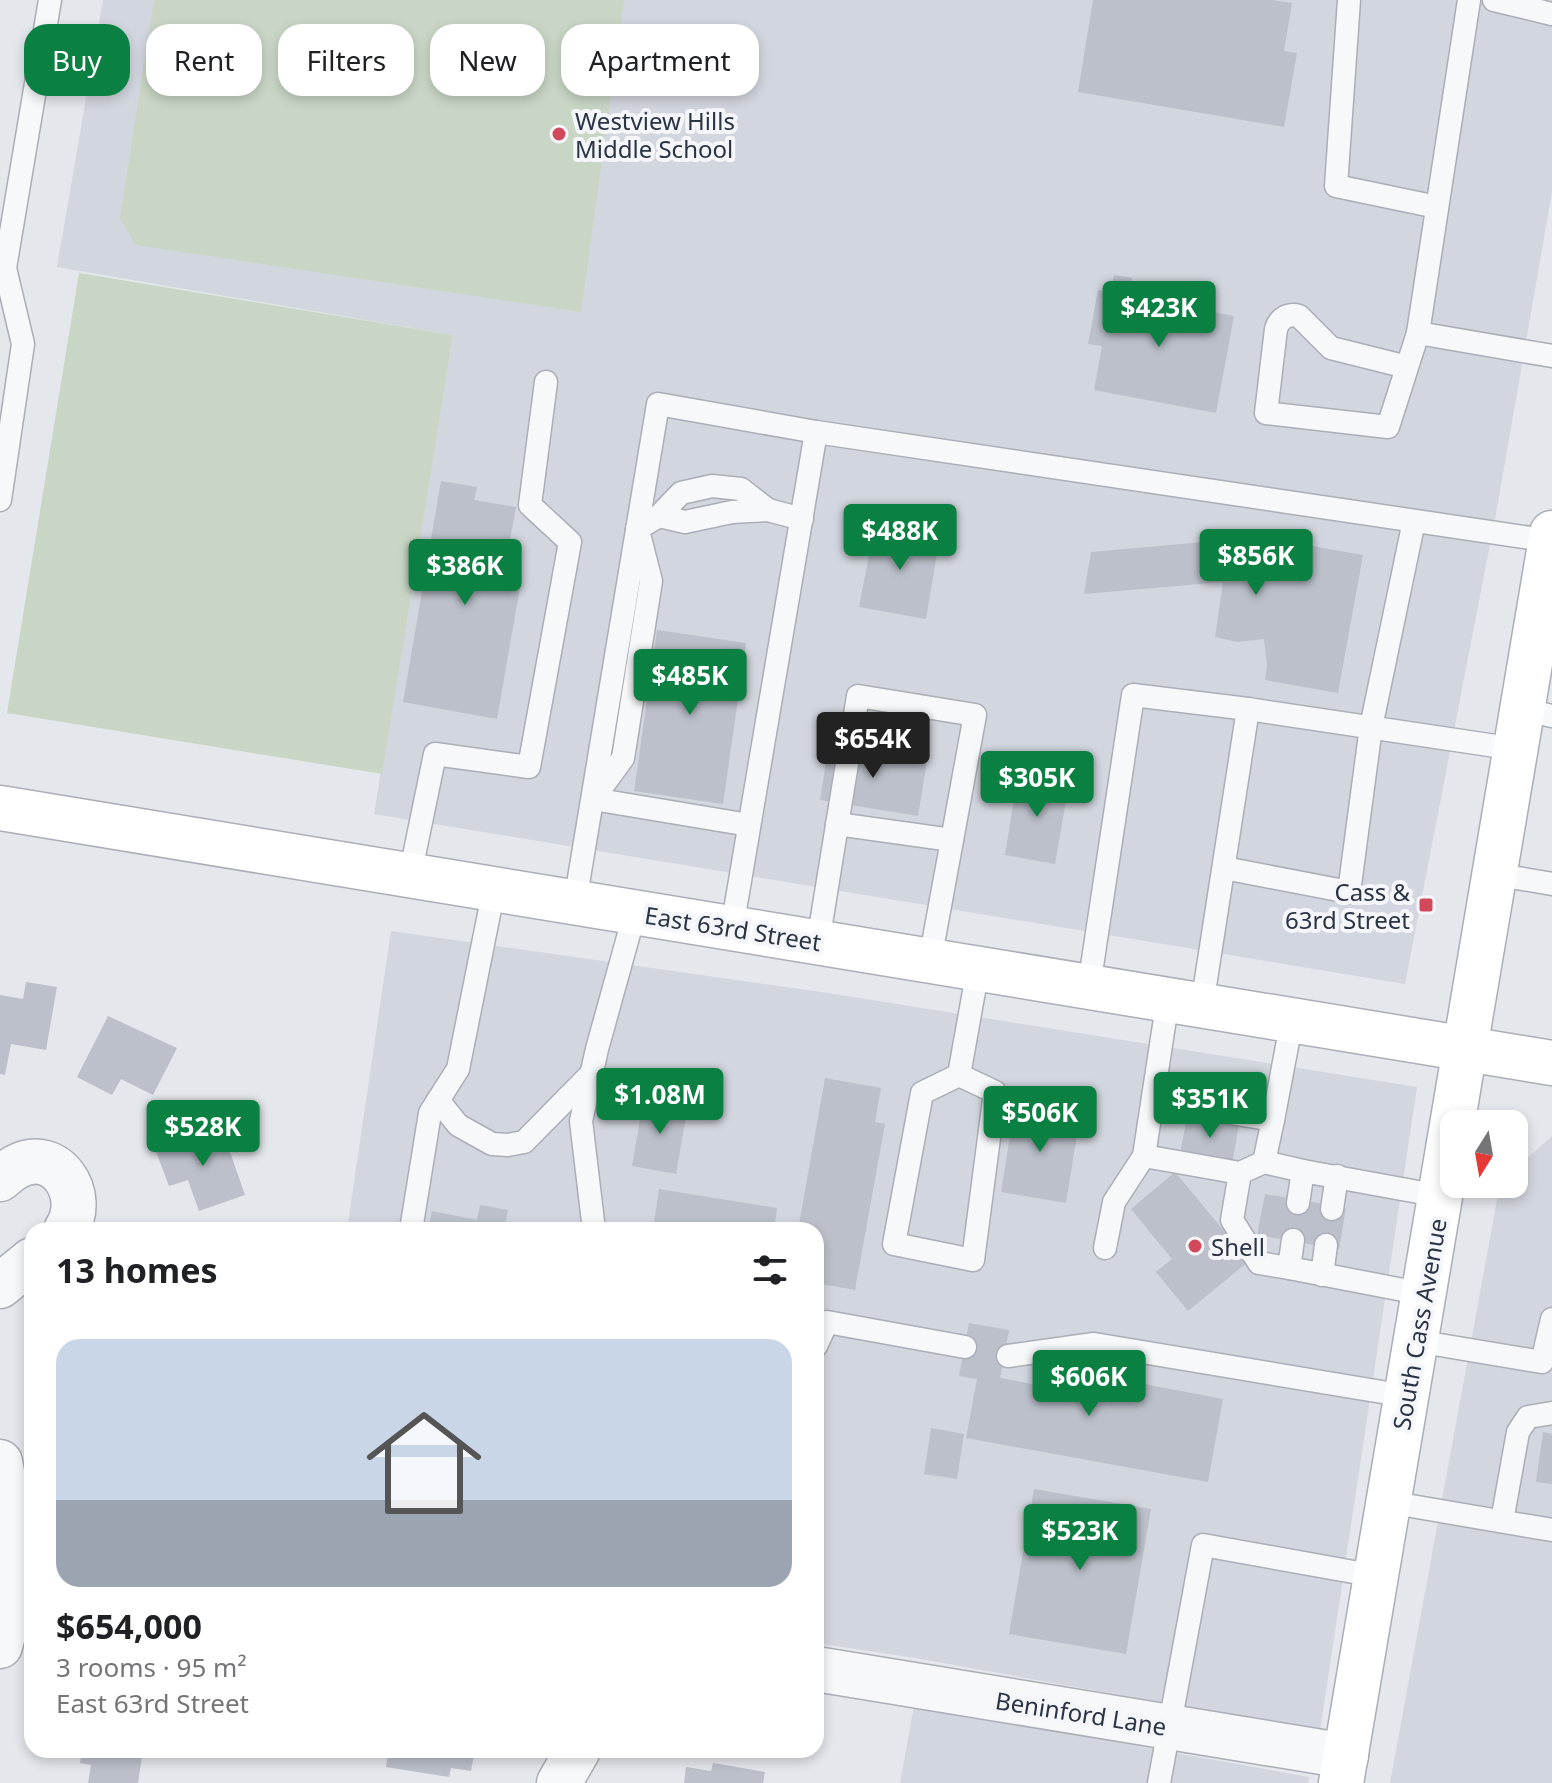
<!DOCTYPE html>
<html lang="en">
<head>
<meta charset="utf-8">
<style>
  :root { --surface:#fff; --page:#f6f6f6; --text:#202124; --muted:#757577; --accent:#0b8043 }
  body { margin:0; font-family:"Noto Sans",sans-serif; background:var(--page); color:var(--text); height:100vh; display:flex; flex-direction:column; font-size:30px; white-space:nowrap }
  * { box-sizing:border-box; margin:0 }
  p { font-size:26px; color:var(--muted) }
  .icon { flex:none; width:44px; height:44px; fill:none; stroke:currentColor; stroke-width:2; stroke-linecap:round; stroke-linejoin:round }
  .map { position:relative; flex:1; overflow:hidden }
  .side { position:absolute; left:24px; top:1222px; width:800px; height:536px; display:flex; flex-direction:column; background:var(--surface); border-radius:24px; box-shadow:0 4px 12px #0003 }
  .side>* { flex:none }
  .top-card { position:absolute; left:24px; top:24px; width:800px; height:72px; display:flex; gap:16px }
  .needle { width:52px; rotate:191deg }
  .controls { position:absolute; left:1440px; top:1110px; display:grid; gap:16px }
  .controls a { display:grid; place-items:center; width:88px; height:88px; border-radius:16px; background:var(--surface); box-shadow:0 4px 12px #0003; font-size:40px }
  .price { position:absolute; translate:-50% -68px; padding:0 18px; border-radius:8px; background:var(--accent); color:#fff; font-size:26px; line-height:52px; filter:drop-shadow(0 2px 4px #0008) }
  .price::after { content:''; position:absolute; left:50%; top:48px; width:24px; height:18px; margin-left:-12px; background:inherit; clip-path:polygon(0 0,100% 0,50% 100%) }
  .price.active { background:#222; color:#fff }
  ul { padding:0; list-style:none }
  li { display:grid; align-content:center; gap:16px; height:424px; padding:0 32px }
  li span { display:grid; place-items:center; height:248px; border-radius:24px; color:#555 }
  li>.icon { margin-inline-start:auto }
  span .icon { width:144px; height:144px; fill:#fffc; stroke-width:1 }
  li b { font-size:34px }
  h2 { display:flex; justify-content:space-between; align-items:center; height:96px; padding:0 32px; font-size:34px }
  .tag { padding:0 28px; border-radius:24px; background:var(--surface); box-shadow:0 4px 12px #0003; font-size:28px; line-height:72px }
  .tag.active { background:var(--accent); color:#fff }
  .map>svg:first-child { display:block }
  .built { fill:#d2d6de }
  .green { fill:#c9d6c5 }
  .building { fill:#bbc0ca }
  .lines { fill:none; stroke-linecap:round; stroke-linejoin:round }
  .lane-casing { stroke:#a9aeb7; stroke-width:25 }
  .street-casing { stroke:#a9aeb7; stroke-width:47 }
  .secondary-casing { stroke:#a9aeb7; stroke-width:47 }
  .lane { stroke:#f7f8fa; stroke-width:22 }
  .street { stroke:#f7f8fa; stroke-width:44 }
  .secondary { stroke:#fff; stroke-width:44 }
  .poi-dot { fill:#d1495b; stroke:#f4f6f9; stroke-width:3 }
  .labels { text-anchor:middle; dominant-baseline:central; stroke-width:8; stroke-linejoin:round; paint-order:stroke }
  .poi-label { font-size:24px; fill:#2b3445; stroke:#f4f6f9; text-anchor:start }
  .street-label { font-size:24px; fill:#2b3445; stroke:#f4f6f9 }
</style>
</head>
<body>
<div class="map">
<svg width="1552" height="1783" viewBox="0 0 1552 1783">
  <rect width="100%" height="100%" fill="#e4e7ec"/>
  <g class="built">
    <polygon points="103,0 1552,0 1552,192 1497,508 1405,984 374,814 453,335 57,267"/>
    <polygon points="391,931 828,993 1417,1087 1320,1731 915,1658 816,1643 816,1230 347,1230"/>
    <polygon points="1552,1136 1552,1783 1390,1783 1500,1184 1514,1184 1514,1170"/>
    <polygon points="914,1706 1309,1777 1308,1783 900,1783"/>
  </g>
  <g class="green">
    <polygon points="154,0 624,0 581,312 136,245 120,218"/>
    <polygon points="79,273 453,335 382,774 7,713"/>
  </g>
  <g class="building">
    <polygon points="1093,0 1272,0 1292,3 1284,51 1297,53 1284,127 1078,92"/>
    <polygon points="1114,275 1132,278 1128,296 1234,316 1216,413 1094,390 1102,346 1088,344 1098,290 1111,293"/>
    <polygon points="441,481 477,487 474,500 516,507 504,572 522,576 497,719 403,702"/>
    <polygon points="875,524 940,536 926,619 859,607"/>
    <polygon points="1260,537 1363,555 1338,693 1265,680 1267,666 1264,639 1237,642 1215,637 1223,582 1084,594 1091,552"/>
    <polygon points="657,630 746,643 723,804 634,791"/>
    <polygon points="829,744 927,761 918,816 820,800"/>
    <polygon points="1018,774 1069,783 1055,864 1005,855"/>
    <polygon points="26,982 57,987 46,1050 11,1044 5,1075 0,1074 0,995 23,999"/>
    <polygon points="108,1016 177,1048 153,1095 121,1079 112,1095 77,1077"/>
    <polygon points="825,1078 881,1088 875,1122 885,1124 855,1290 816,1283 816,1230 798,1230"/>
    <polygon points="644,1097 688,1105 676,1174 632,1166"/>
    <polygon points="1015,1105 1080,1116 1066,1203 1001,1192"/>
    <polygon points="1187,1116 1239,1125 1232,1164 1180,1155"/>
    <polygon points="221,1126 245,1195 199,1211 188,1180 169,1186 155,1149"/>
    <polygon points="1175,1172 1249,1261 1188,1311 1156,1272 1172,1259 1131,1209"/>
    <polygon points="659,1189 777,1208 774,1230 653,1230"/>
    <polygon points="1265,1194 1346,1208 1339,1249 1257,1235"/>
    <polygon points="480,1205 508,1210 505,1226 520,1230 428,1230 432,1211 477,1220"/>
    <polygon points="969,1323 1009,1330 1000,1378 1135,1403 1139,1383 1223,1399 1208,1482 966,1438 977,1379 959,1376"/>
    <polygon points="931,1428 964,1434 957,1479 924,1474"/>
    <polygon points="1543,1432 1552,1434 1552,1484 1536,1482"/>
    <polygon points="1034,1489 1151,1509 1126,1654 1009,1634"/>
    <polygon points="82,1750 143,1750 138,1783 88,1783 91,1765 80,1763"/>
    <polygon points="389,1750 475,1750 471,1771 451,1768 449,1777 386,1767"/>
    <polygon points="713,1763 765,1772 763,1783 684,1783 686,1767 711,1771"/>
  </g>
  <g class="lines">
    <g class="lane-casing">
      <g id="lane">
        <polyline points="1349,0 1336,186 1437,207"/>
        <polyline points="1469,0 1418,333 1552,356"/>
        <polyline points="1494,0 1552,14"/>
        <path d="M1407,367L1331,348L1299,316C1289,313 1279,318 1276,329L1266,413L1388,427L1418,333"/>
        <polyline points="816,432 1551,541"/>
        <polyline points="0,500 23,344 5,268 50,0"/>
        <polyline points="659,516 681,493 712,486 741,489 768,510"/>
        <polyline points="637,529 659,516 685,522 732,512 768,510 802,519"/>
        <polyline points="1248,709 1516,749"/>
        <polyline points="1522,709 1552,716"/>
        <polyline points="596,795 623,758 651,581 640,538"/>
        <polyline points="593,799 749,825"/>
        <polyline points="837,824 952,840"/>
        <polyline points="1224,868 1349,892 1371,727 1414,521"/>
        <polyline points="1494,874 1552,884"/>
        <polyline points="410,875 435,754 529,767 570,542 530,505 546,382"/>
        <polyline points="575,902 658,404 816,432 732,928"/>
        <polyline points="818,942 858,696 975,715 930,960"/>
        <polyline points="1089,986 1133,695 1248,709 1202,1005"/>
        <polyline points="959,1075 995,1092 973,1260 894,1244 922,1093 959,1075 978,969"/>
        <polyline points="438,1100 458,1125 492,1144 508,1145 524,1142 591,1074"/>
        <polyline points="1273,1120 1292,1020"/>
        <polyline points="1144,1156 1240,1173 1264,1162 1273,1120 1153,1100"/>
        <polyline points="1264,1162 1303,1171"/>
        <polyline points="1240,1173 1232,1220 1259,1263 1289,1268"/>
        <polyline points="1298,1203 1303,1171 1440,1196"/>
        <polyline points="1332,1209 1337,1176"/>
        <polyline points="411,1230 430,1113 458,1069 494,889"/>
        <polyline points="594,1230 581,1121 597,1049 635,912"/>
        <polyline points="1293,1240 1289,1268 1424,1294"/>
        <polyline points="1105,1248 1114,1202 1144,1156 1168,999"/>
        <polyline points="1322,1275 1326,1245"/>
        <polyline points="1416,1341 1542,1362 1552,1319"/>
        <polyline points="816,1346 827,1322 965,1347"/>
        <polyline points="1008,1356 1094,1344 1406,1396"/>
        <polyline points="1388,1502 1552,1530"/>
        <polyline points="1502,1521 1518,1432 1528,1417 1552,1413"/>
        <polyline points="1159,1783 1203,1545 1376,1576"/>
      </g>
    </g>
    <g class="street-casing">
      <g id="street">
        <path d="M0,1179C5,1175 10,1170 16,1167C56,1145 89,1195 66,1230"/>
        <polyline points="0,1286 32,1260"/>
        <path d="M0,1462C12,1521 17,1587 0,1646"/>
        <polyline points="816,1669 1346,1756"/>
        <polyline points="559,1783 578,1750"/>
      </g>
    </g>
    <g class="secondary-casing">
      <g id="secondary">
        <polyline points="0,808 1552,1063"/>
        <polyline points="1341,1783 1552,533"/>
      </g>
    </g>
    <use href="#lane" class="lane"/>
    <use href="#street" class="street"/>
    <use href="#secondary" class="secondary"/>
  </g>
  <g class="poi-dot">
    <circle cx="559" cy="134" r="8"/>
    <rect x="1418" y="897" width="16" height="16" rx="4"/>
    <circle cx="1195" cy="1246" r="8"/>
  </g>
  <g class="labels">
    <g class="poi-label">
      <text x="575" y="120">Westview Hills<tspan x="575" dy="28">Middle School</tspan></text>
      <text x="1410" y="891" text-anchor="end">Cass &amp;<tspan x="1410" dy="28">63rd Street</tspan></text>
      <text x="1211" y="1246">Shell</text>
    </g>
    <g class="street-label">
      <text transform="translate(733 928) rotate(9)">East 63rd Street</text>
      <text transform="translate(1419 1324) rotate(-80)">South Cass Avenue</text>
      <text transform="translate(1081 1713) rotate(9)">Beninford Lane</text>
    </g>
  </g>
</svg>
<div class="controls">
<a><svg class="needle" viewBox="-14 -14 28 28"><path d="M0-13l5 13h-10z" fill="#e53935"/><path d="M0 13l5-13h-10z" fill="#757577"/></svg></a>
</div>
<b class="price" style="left:1159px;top:349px">$423K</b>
<b class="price" style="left:900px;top:572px">$488K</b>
<b class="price" style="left:1256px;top:597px">$856K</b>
<b class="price" style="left:465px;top:607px">$386K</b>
<b class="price" style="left:690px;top:717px">$485K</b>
<b class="price active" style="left:873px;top:780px">$654K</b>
<b class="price" style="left:1037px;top:819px">$305K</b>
<b class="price" style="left:660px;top:1136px">$1.08M</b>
<b class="price" style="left:1210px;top:1140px">$351K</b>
<b class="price" style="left:1040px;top:1154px">$506K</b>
<b class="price" style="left:203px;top:1168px">$528K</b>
<b class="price" style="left:1089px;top:1418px">$606K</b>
<b class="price" style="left:1080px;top:1572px">$523K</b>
<div class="top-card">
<a class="tag active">Buy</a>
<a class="tag">Rent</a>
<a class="tag">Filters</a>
<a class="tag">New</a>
<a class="tag">Apartment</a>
</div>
<section class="side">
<h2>13 homes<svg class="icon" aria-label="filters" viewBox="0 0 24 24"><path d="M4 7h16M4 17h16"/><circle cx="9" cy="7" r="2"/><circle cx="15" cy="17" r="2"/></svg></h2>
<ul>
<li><span style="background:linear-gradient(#c9d6e8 65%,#9aa5b1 0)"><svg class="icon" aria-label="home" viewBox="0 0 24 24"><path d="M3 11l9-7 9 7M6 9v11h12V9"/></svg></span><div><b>$654,000</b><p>3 rooms · 95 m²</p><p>East 63rd Street</p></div></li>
</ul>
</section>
</div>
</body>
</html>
